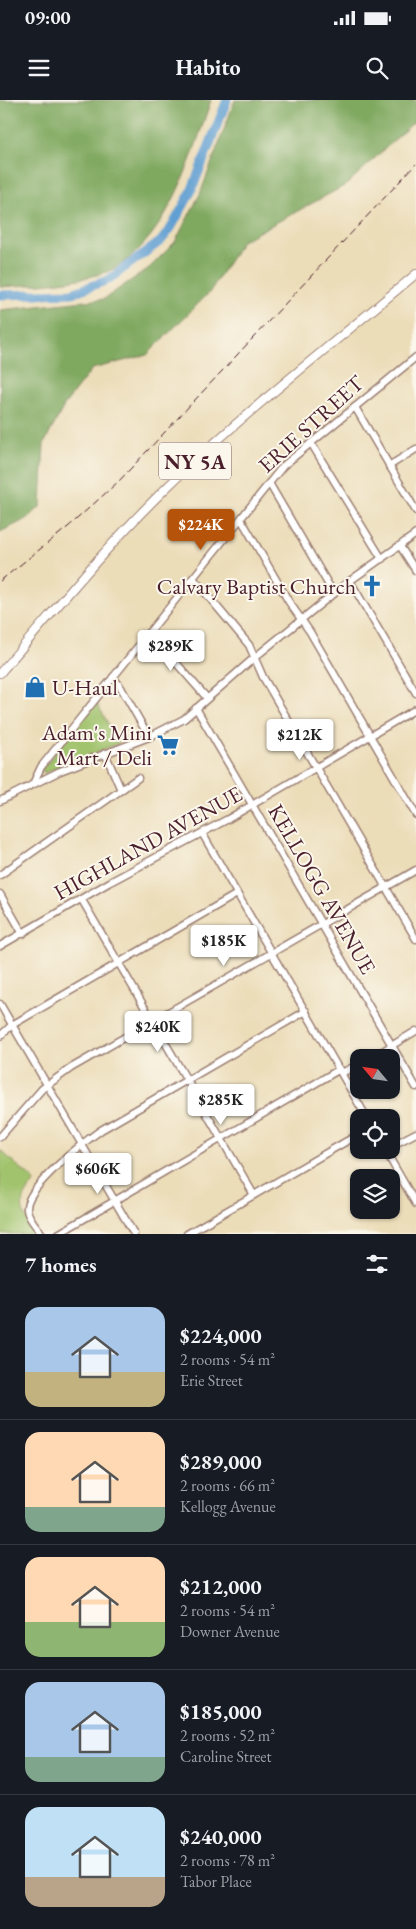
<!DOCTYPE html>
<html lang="en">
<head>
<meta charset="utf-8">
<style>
  :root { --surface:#171b24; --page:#242831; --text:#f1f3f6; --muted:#9ea1a6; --line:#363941; --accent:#b45309 }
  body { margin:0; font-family:"EB Garamond",serif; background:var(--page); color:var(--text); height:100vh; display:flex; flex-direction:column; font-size:19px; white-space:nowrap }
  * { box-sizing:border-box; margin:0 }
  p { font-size:16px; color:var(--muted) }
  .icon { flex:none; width:28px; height:28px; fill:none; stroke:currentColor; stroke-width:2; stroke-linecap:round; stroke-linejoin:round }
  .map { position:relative; height:1134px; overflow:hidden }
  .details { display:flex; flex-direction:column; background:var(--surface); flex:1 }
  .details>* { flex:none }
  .needle { width:32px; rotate:299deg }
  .buttons { position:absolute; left:350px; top:949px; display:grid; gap:10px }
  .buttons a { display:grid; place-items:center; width:50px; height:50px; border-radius:10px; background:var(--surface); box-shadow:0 1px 4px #0004; font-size:25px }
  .price { position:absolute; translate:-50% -42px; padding:0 11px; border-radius:5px; background:#fff; color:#222; font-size:16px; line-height:32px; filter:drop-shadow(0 1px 2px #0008) }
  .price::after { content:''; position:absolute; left:50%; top:30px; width:15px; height:11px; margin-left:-8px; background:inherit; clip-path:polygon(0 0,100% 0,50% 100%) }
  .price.current { background:var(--accent); color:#fff }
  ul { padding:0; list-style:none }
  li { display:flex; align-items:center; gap:15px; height:125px; padding:0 25px }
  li+li { border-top:1px solid var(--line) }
  li span { display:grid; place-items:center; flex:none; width:140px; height:100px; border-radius:15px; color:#555 }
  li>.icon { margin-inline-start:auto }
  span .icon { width:60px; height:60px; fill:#fffc; stroke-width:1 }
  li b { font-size:21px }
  h2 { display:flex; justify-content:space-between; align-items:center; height:60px; padding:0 25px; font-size:21px }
  .status { display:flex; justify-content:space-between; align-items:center; height:35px; padding:0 25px; background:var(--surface); direction:ltr }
  .status svg { height:14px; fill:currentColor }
  header { display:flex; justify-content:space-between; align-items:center; height:65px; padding:0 25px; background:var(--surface); font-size:22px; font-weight:700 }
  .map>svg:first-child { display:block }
  .green { fill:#a1c36d; stroke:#76714c }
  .forest { fill:#80a960; stroke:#656446 }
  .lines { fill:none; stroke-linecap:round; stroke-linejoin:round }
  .river { stroke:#619fd2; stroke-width:9 }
  .minor-casing { stroke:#9b7e72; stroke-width:9 }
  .major-casing { stroke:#9b7e72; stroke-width:10 }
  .minor { stroke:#fff; stroke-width:6 }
  .major { stroke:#fff; stroke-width:8 }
  .rail { stroke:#4a1f2b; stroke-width:1; stroke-dasharray:8 4; stroke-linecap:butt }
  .labels { text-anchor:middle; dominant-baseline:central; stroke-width:4; stroke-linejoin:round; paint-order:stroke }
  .shield { fill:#fbf7ec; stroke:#7f6065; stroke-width:1 }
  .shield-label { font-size:21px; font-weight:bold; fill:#4a1f2b }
  .street-label { font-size:22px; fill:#4a1f2b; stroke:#fbf7ec }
  .poi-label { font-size:22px; fill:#4a1f2b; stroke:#fbf7ec; text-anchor:end }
</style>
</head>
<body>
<div class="status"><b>09:00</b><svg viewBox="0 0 49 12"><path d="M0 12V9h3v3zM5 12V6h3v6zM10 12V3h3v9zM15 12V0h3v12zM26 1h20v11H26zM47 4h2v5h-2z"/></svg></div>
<header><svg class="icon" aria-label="menu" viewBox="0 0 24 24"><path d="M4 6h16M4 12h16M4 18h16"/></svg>Habito<svg class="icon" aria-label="search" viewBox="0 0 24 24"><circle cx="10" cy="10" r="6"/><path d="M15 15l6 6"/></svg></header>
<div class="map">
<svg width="416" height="1134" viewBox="0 0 416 1134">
  <rect width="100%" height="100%" fill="#fbf7ec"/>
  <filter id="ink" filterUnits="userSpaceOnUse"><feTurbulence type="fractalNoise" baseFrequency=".02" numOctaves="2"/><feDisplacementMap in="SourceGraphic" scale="10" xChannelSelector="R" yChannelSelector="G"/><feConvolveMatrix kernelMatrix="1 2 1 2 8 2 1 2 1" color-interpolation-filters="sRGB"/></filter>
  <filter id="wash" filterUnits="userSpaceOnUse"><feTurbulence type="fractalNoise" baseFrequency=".0096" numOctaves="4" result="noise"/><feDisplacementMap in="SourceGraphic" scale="20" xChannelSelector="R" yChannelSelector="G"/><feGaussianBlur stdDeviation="1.12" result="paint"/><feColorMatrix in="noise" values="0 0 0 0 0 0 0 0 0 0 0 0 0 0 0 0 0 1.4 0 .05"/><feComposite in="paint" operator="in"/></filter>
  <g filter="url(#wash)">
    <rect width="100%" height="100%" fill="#ecddb9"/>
    <g class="green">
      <polygon points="96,602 119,643 44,673 42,669"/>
      <path d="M0,1050L35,1081C16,1106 20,1110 37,1134H0Z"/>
    </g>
    <g class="forest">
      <path d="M0,0H211C192,56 170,134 117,167C92,182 30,185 0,187Z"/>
      <polygon points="235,0 416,0 416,20 346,85 242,141 209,193 147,255 92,269 65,304 44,344 41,406 27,419 0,432 0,210 104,199 149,168 175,142 200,94"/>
    </g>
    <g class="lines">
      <polyline class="river" points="0,195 72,193 108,180 161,141 171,128 191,92 227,0"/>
    </g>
  </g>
  <g filter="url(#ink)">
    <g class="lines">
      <g class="minor-casing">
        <g id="minor">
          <polyline points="355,307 416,411"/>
          <polyline points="311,343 382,459"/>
          <polyline points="389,366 416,349"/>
          <polyline points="269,383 334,494"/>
          <polyline points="241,419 289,502 310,532 416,715"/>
          <polyline points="400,446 416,471"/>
          <polyline points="193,478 249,545 263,577 416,839"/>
          <polyline points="350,481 416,593"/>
          <polyline points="149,532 207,598"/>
          <polyline points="113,577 120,586 149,637"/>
          <polyline points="196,608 416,987"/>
          <polyline points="105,653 121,690"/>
          <polyline points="33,684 41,667 283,366 416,257"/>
          <polyline points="0,701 60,671 149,637 184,619 254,558 344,485 416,434"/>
          <polyline points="202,733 367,1018"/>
          <polyline points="0,775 138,678"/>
          <polyline points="0,794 23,834"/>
          <polyline points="82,800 254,1095"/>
          <polyline points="0,846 110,782 228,719 416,609"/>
          <polyline points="0,904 134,1134"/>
          <polyline points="0,936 12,925 237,794"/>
          <polyline points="371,958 416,931"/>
          <polyline points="342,973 359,964"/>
          <polyline points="0,1037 42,989 71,968 416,770"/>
          <polyline points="391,1046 416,1033"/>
          <polyline points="385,1050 416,1104"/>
          <path d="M42,1134C37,1127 26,1116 27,1107C28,1086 84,1042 101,1030L306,911"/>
          <polyline points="58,1134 340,969"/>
          <polyline points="187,1134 359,1034"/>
        </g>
      </g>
      <g class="major-casing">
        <path id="major" d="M0,573C50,516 99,455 153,401C234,320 328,248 416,174"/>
      </g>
      <use href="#minor" class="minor"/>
      <use href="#major" class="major"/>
      <polyline class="rail" points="0,481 68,427 119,381 416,64"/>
    </g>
  </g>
  <defs>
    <g id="church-bare" transform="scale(1.725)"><path d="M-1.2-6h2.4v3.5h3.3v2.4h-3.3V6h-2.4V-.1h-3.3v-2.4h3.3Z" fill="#1f6fb2" stroke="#fbf7ec" stroke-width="2.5" paint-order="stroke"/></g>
    <g id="shop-bare" transform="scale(1.725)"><path d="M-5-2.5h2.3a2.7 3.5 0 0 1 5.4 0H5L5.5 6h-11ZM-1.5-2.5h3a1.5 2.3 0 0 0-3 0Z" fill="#1f6fb2" stroke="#fbf7ec" stroke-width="2.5" paint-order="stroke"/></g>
    <g id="supermarket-bare" transform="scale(1.725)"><path d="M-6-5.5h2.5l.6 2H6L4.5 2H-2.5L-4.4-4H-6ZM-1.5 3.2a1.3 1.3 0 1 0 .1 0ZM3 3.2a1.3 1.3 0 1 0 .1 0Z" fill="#1f6fb2" stroke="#fbf7ec" stroke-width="2.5" paint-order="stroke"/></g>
  </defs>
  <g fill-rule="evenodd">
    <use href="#church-bare" x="372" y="486"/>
    <use href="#shop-bare" x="35" y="587"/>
    <use href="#supermarket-bare" x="168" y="645"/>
  </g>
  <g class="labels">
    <rect class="shield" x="159" y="342.5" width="72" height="37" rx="4"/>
    <g class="shield-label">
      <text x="195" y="361">NY 5A</text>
    </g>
    <g class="street-label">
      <text transform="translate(311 324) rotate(-42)">ERIE STREET</text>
      <text transform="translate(148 743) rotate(-29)">HIGHLAND AVENUE</text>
      <text transform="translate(322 789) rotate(60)">KELLOGG AVENUE</text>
    </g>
    <g class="poi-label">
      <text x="356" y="486">Calvary Baptist Church</text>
      <text x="52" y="587" text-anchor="start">U-Haul</text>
      <text x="152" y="632">Adam's Mini<tspan x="152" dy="25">Mart / Deli</tspan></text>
    </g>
  </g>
</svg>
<div class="buttons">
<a><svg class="needle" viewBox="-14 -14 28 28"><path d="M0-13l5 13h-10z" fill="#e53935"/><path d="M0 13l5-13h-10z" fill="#9ea1a6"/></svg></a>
<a><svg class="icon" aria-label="locate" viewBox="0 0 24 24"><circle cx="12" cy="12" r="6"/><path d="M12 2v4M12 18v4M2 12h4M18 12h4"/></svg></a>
<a><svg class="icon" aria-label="layers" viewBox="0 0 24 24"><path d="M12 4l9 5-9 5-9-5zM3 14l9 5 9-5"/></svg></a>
</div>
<b class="price current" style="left:201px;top:451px">$224K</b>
<b class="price" style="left:171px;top:572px">$289K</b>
<b class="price" style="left:300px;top:661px">$212K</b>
<b class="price" style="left:224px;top:867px">$185K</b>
<b class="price" style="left:158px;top:953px">$240K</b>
<b class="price" style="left:221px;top:1026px">$285K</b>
<b class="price" style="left:98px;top:1095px">$606K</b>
</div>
<section class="details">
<h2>7 homes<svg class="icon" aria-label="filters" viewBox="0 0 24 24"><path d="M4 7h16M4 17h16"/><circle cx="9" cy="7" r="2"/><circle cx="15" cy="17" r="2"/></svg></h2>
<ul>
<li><span style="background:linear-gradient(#a9c7e8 65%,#c2b280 0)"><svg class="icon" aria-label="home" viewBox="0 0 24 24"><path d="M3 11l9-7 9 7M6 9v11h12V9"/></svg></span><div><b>$224,000</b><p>2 rooms · 54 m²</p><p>Erie Street</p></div></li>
<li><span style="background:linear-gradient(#ffd9b3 75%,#7fa58c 0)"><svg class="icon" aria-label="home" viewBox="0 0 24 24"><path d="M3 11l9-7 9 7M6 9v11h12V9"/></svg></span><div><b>$289,000</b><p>2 rooms · 66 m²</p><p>Kellogg Avenue</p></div></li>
<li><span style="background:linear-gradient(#ffd9b3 65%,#8fb573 0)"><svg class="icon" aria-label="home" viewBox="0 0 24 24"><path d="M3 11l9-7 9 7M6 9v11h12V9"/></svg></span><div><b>$212,000</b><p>2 rooms · 54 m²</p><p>Downer Avenue</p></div></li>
<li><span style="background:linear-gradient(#a9c7e8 75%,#7fa58c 0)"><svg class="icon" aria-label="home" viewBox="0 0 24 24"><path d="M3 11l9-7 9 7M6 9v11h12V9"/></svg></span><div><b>$185,000</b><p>2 rooms · 52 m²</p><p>Caroline Street</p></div></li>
<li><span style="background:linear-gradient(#bfe0f5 70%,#b9a48a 0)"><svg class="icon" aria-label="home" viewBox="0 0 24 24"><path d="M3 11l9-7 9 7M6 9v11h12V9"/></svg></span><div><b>$240,000</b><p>2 rooms · 78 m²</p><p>Tabor Place</p></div></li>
</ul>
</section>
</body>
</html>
